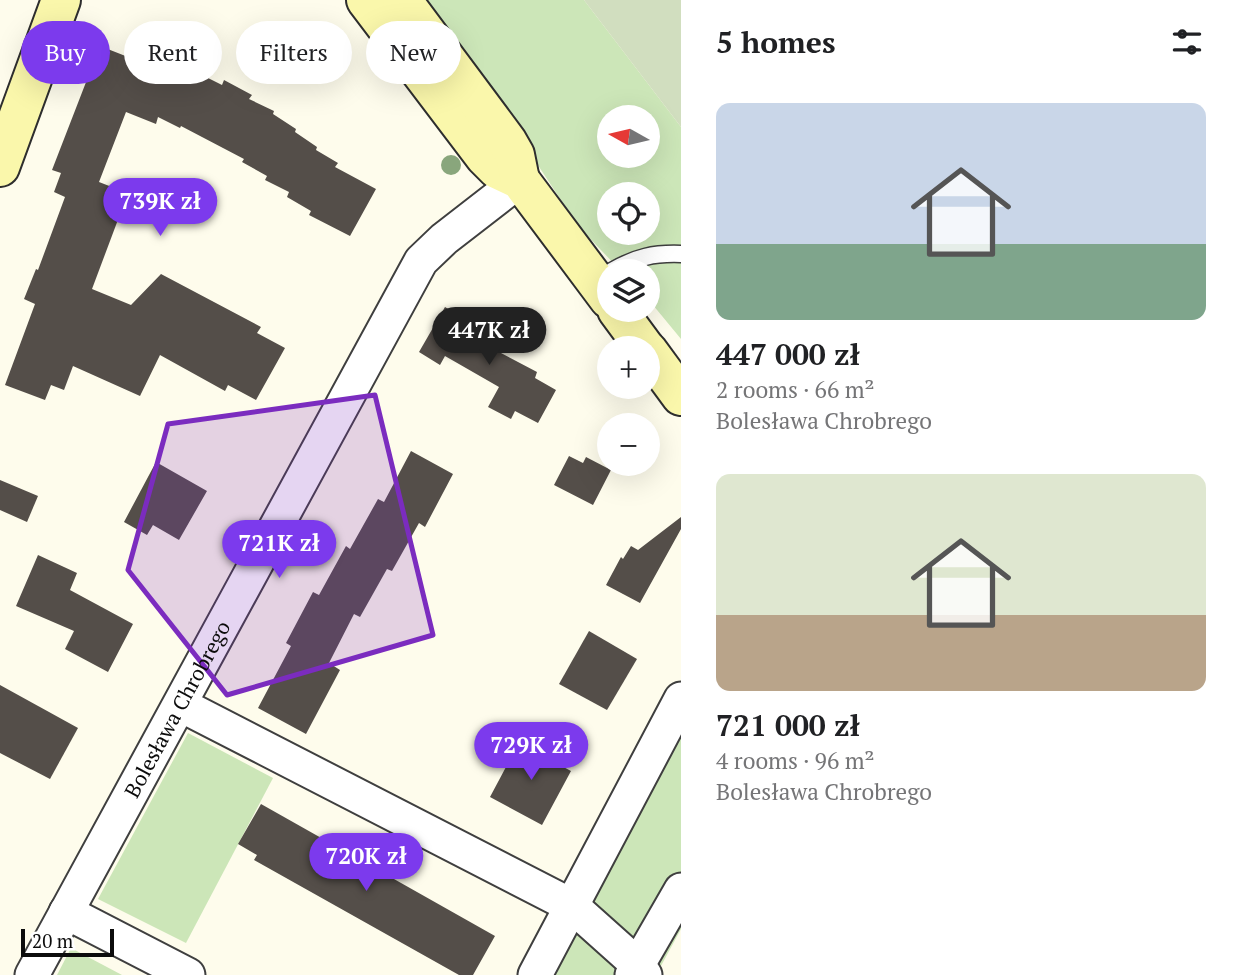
<!DOCTYPE html>
<html lang="en">
<head>
<meta charset="utf-8">
<style>
  :root { --surface:#fff; --page:#f6f6f6; --text:#202124; --muted:#757577; --accent:#7c3aed }
  body { margin:0; font-family:"PT Serif",serif; background:var(--page); color:var(--text); height:100vh; display:flex; flex-direction:column; font-size:26px; white-space:nowrap }
  * { box-sizing:border-box; margin:0 }
  p { font-size:23px; color:var(--muted) }
  .icon { flex:none; width:38px; height:38px; fill:none; stroke:currentColor; stroke-width:2; stroke-linecap:round; stroke-linejoin:round }
  .map { position:relative; flex:1; overflow:hidden }
  .drawer { display:flex; flex-direction:column; background:var(--surface); width:560px }
  .drawer>* { flex:none }
  .banner { position:absolute; left:21px; top:21px; width:555px; height:63px; display:flex; gap:14px }
  .needle { width:46px; rotate:278deg }
  .tools { position:absolute; left:597px; top:105px; display:grid; gap:14px }
  .tools a { display:grid; place-items:center; width:63px; height:63px; border-radius:50%; background:var(--surface); box-shadow:0 7px 28px #0002; font-size:35px }
  .scale { position:absolute; left:21px; bottom:18px; width:93px; box-sizing:border-box; padding-left:7px; border:4px solid #0c0c0c; border-top:0; font-size:19px; line-height:24px; white-space:nowrap; color:#0c0c0c; -webkit-text-stroke:5px #fff; paint-order:stroke }
  .price { position:absolute; translate:-50% -60px; padding:0 16px; border-radius:24px; background:var(--accent); color:#fff; font-size:23px; line-height:46px; filter:drop-shadow(0 2px 4px #0008) }
  .price::after { content:''; position:absolute; left:50%; top:42px; width:21px; height:16px; margin-left:-10px; background:inherit; clip-path:polygon(0 0,100% 0,50% 100%) }
  .price.selected { background:#222; color:#fff }
  ul { padding:0; list-style:none }
  li { display:grid; align-content:center; gap:14px; height:371px; padding:0 35px }
  li span { display:grid; place-items:center; height:217px; border-radius:14px; color:#555 }
  li>.icon { margin-inline-start:auto }
  span .icon { width:126px; height:126px; fill:#fffc; stroke-width:1 }
  li b { font-size:30px }
  h2 { display:flex; justify-content:space-between; align-items:center; height:84px; padding:0 35px; font-size:30px }
  .chip { padding:0 24px; border-radius:32px; background:var(--surface); box-shadow:0 7px 28px #0002; font-size:24px; line-height:63px }
  .chip.selected { background:var(--accent); color:#fff }
  main { display:flex; flex:1; min-height:0 }
  .map>svg:first-child { display:block }
  .green { fill:#cce6b8; fill-rule:evenodd }
  .cemetery { fill:#d1debf }
  .building { fill:#544e49 }
  .lines { fill:none; stroke-linecap:round; stroke-linejoin:round }
  .lane-casing { stroke:#3f3f3f; stroke-width:19 }
  .street-casing { stroke:#3f3f3f; stroke-width:37 }
  .secondary-casing { stroke:#2e2e2e; stroke-width:42 }
  .lane { stroke:#fff; stroke-width:16 }
  .street { stroke:#fff; stroke-width:33 }
  .secondary { stroke:#faf7ab; stroke-width:38 }
  .tree { fill:#89a67c }
  .marked { fill:#7b2cbf; fill-opacity:0.2; stroke:#7b2cbf; stroke-width:5; stroke-linejoin:round }
  .labels { text-anchor:middle; dominant-baseline:central; stroke-width:7; stroke-linejoin:round; paint-order:stroke }
  .street-label { font-size:21px; fill:#0c0c0c; stroke:#fff }
</style>
</head>
<body>
<main>
<div class="map">
<svg width="681" height="975" viewBox="0 0 681 975">
  <rect width="100%" height="100%" fill="#fefcec"/>
  <g class="green">
    <path d="M418,0H584L681,127V339L648,299V271H621L578,226L524,144ZM609,117H648V156H609ZM609,194H648V233H609Z"/>
    <polygon points="681,732 681,929 656,975 550,975"/>
    <polygon points="188,733 273,778 186,943 98,899"/>
    <polygon points="71,948 122,975 57,975"/>
  </g>
  <polygon class="cemetery" points="584,0 681,0 681,127"/>
  <g class="building">
    <polygon points="100,46 179,77 184,66 222,85 224,80 252,95 249,99 274,111 273,114 296,129 295,132 317,147 316,150 338,163 335,167 376,189 350,236 309,215 311,211 287,197 289,192 265,180 267,176 242,162 244,159 181,126 180,128 158,117 156,124 126,112 99,182 117,189 107,213 119,217 92,289 131,305 161,274 261,327 257,333 285,348 256,400 228,385 225,391 160,355 140,396 73,366 64,390 51,385 45,400 5,385 35,304 24,299 36,269 38,270 65,197 54,192 61,173 52,170"/>
    <polygon points="445,307 467,320 465,324 487,335 482,343 537,372 535,378 556,390 538,423 515,411 511,419 488,407 499,387 445,356 440,365 419,352"/>
    <polygon points="411,451 453,474 425,527 419,523 392,571 387,569 360,617 354,614 329,663 340,670 306,734 258,708 291,646 286,643 313,592 319,595 346,546 350,549 378,499 384,502"/>
    <polygon points="569,456 583,463 586,457 611,470 593,505 554,485"/>
    <polygon points="156,462 207,491 179,540 153,525 147,535 124,522"/>
    <polygon points="0,480 38,496 27,522 0,510"/>
    <polygon points="681,517 681,529 640,603 606,585 621,557 623,559 631,546 638,550"/>
    <polygon points="38,555 77,573 70,590 133,624 108,672 65,649 74,631 16,606"/>
    <polygon points="589,631 637,659 607,710 559,684"/>
    <polygon points="0,685 78,728 50,779 0,753"/>
    <polygon points="523,735 547,749 543,756 571,771 542,825 490,797"/>
    <polygon points="261,804 495,936 473,975 459,975 254,860 257,855 238,844"/>
  </g>
  <g class="lines">
    <g class="lane-casing">
      <path id="lane" d="M612,271C636,257 654,253 681,254"/>
    </g>
    <g class="street-casing">
      <g id="street">
        <polyline points="181,705 572,906 638,965 645,975"/>
        <polyline points="66,912 188,975"/>
        <path id="s1" d="M32,975L421,261L444,239L520,180"/>
        <polyline points="535,975 681,699"/>
        <polyline points="632,975 681,890"/>
      </g>
    </g>
    <g class="secondary-casing">
      <g id="secondary">
        <polyline points="366,0 485,157 497,169 520,180 609,299"/>
        <polyline points="402,0 507,141 515,155 520,180"/>
        <polyline points="0,167 61,0"/>
        <polyline points="617,310 645,348"/>
        <polyline points="648,351 681,396"/>
      </g>
    </g>
    <use href="#lane" class="lane"/>
    <use href="#street" class="street"/>
    <use href="#secondary" class="secondary"/>
  </g>
  <circle class="tree" cx="451" cy="165" r="10"/>
  <path class="marked" d="M375,395L433,635L227,695L128,570L168,424Z"/>
  <g class="labels">
    <g class="street-label">
      <text stroke="none"><textPath href="#s1" startOffset="303">Bolesława Chrobrego</textPath></text>
    </g>
  </g>
</svg>
<div class="tools">
<a><svg class="needle" viewBox="-14 -14 28 28"><path d="M0-13l5 13h-10z" fill="#e53935"/><path d="M0 13l5-13h-10z" fill="#757577"/></svg></a>
<a><svg class="icon" aria-label="locate" viewBox="0 0 24 24"><circle cx="12" cy="12" r="6"/><path d="M12 2v4M12 18v4M2 12h4M18 12h4"/></svg></a>
<a><svg class="icon" aria-label="layers" viewBox="0 0 24 24"><path d="M12 4l9 5-9 5-9-5zM3 14l9 5 9-5"/></svg></a>
<a>+</a>
<a>−</a>
</div>
<div class="scale">20 m</div>
<b class="price" style="left:160px;top:238px">739K zł</b>
<b class="price selected" style="left:489px;top:367px">447K zł</b>
<b class="price" style="left:279px;top:580px">721K zł</b>
<b class="price" style="left:531px;top:782px">729K zł</b>
<b class="price" style="left:366px;top:893px">720K zł</b>
<div class="banner">
<a class="chip selected">Buy</a>
<a class="chip">Rent</a>
<a class="chip">Filters</a>
<a class="chip">New</a>
</div>
</div>
<section class="drawer">
<h2>5 homes<svg class="icon" aria-label="filters" viewBox="0 0 24 24"><path d="M4 7h16M4 17h16"/><circle cx="9" cy="7" r="2"/><circle cx="15" cy="17" r="2"/></svg></h2>
<ul>
<li><span style="background:linear-gradient(#c9d6e8 65%,#7fa58c 0)"><svg class="icon" aria-label="home" viewBox="0 0 24 24"><path d="M3 11l9-7 9 7M6 9v11h12V9"/></svg></span><div><b>447 000 zł</b><p>2 rooms · 66 m²</p><p>Bolesława Chrobrego</p></div></li>
<li><span style="background:linear-gradient(#dfe7d0 65%,#b9a48a 0)"><svg class="icon" aria-label="home" viewBox="0 0 24 24"><path d="M3 11l9-7 9 7M6 9v11h12V9"/></svg></span><div><b>721 000 zł</b><p>4 rooms · 96 m²</p><p>Bolesława Chrobrego</p></div></li>
</ul>
</section>
</main>
</body>
</html>
